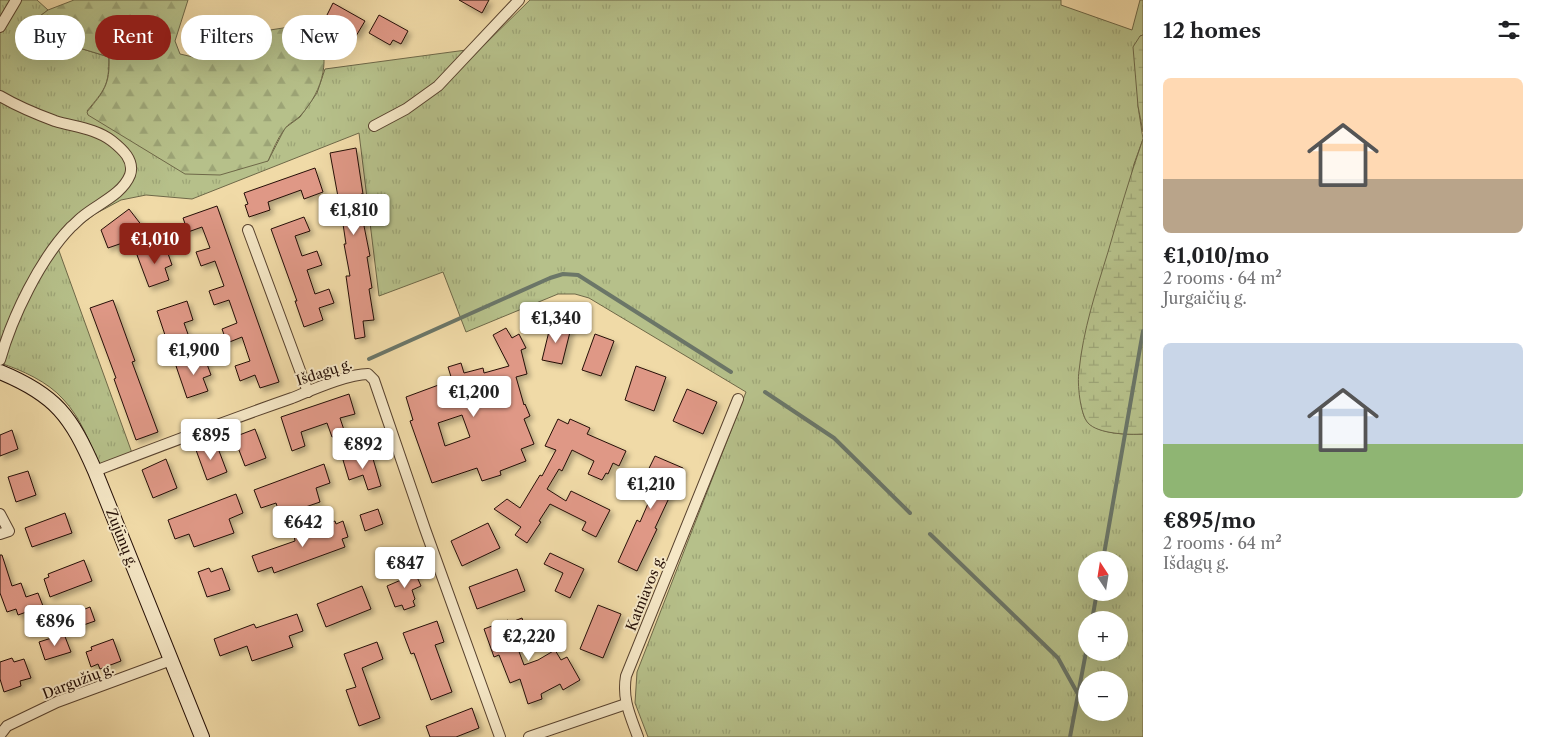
<!DOCTYPE html>
<html lang="en">
<head>
<meta charset="utf-8">
<style>
  :root { --surface:#fff; --page:#f6f6f6; --text:#202124; --muted:#757577; --accent:#8f2418 }
  body { margin:0; font-family:"Libre Caslon Text",serif; background:var(--page); color:var(--text); height:100vh; display:flex; flex-direction:column; font-size:19px; white-space:nowrap }
  * { box-sizing:border-box; margin:0 }
  p { font-size:16px; color:var(--muted) }
  .icon { flex:none; width:28px; height:28px; fill:none; stroke:currentColor; stroke-width:2; stroke-linecap:round; stroke-linejoin:round }
  .map { position:relative; flex:1; overflow:hidden }
  .panel { display:flex; flex-direction:column; background:var(--surface); width:400px }
  .panel>* { flex:none }
  .banner { position:absolute; left:15px; top:15px; width:475px; height:45px; display:flex; gap:10px }
  .needle { width:32px; rotate:348deg }
  .buttons { position:absolute; left:1078px; top:551px; display:grid; gap:10px }
  .buttons a { display:grid; place-items:center; width:50px; height:50px; border-radius:50%; background:var(--surface); box-shadow:0 5px 20px #0002; font-size:25px }
  .price { position:absolute; translate:-50% -42px; padding:0 11px; border-radius:5px; background:#fff; color:#222; font-size:16px; line-height:32px; filter:drop-shadow(0 1px 2px #0008) }
  .price::after { content:''; position:absolute; left:50%; top:30px; width:15px; height:11px; margin-left:-8px; background:inherit; clip-path:polygon(0 0,100% 0,50% 100%) }
  .price.current { background:var(--accent); color:#fff }
  ul { padding:0; list-style:none }
  li { display:grid; align-content:center; gap:10px; height:265px; padding:0 20px }
  li span { display:grid; place-items:center; height:155px; border-radius:8px; color:#555 }
  li>.icon { margin-inline-start:auto }
  span .icon { width:90px; height:90px; fill:#fffc; stroke-width:1 }
  li b { font-size:21px }
  h2 { display:flex; justify-content:space-between; align-items:center; height:60px; padding:0 20px; font-size:21px }
  .chip { padding:0 18px; border-radius:22px; background:var(--surface); box-shadow:0 5px 20px #0002; font-size:18px; line-height:45px }
  .chip.current { background:var(--accent); color:#fff }
  main { display:flex; flex:1; min-height:0 }
  .map>svg:first-child { display:block }
  .grass { fill:url(#grass-tufts); stroke:#6e6848; fill-rule:evenodd }
  .forest { fill:url(#forest-firs); stroke:#6e6848 }
  .wetland { fill:url(#wetland-marsh); stroke:#6e6848 }
  .lines { fill:none; stroke-linecap:round; stroke-linejoin:round }
  .stream { stroke:#6b7668; stroke-width:4 }
  .building { fill:#df9886; stroke:#250f06; fill-rule:evenodd; filter:url(#shadow) }
  .minor-casing { stroke:#58422e; stroke-width:12 }
  .secondary-casing { stroke:#250f06; stroke-width:16 }
  .minor { stroke:#f5e7c6; stroke-width:10 }
  .secondary { stroke:#f5e7c6; stroke-width:14 }
  .labels { text-anchor:middle; dominant-baseline:central; stroke-width:4; stroke-linejoin:round; paint-order:stroke }
  .street-label { font-size:14px; fill:#250f06; stroke:#f5e7c6 }
</style>
</head>
<body>
<main>
<div class="map">
<svg width="1143" height="737" viewBox="0 0 1143 737">
  <defs>
    <pattern id="grass-tufts" width="24" height="20" patternUnits="userSpaceOnUse" patternTransform="scale(1.25)"><rect width="24" height="20" fill="#b6c08a"/><path d="M3 7l-1-3M5 7V3M7 7l1-3M15 17l-1-3M17 17v-4M19 17l1-3" fill="none" stroke="#9ca476"/></pattern>
    <pattern id="forest-firs" width="22" height="20" patternUnits="userSpaceOnUse" patternTransform="scale(1.25)"><rect width="22" height="20" fill="#b6c08a"/><path d="M5 1l3.5 6h-7zM16 11l3.5 6h-7z" fill="#9ca476"/></pattern>
    <pattern id="wetland-marsh" width="20" height="14" patternUnits="userSpaceOnUse" patternTransform="scale(1.25)"><rect width="20" height="14" fill="#b6c08a"/><path d="M1 5h8M5 5V1M11 12h8M15 12V8" fill="none" stroke="#9ca476"/></pattern>
    <filter id="shadow"><feDropShadow dx="3.5" dy="3.5" stdDeviation="2.5" flood-color="#0004"/></filter>
  </defs>
  <rect width="100%" height="100%" fill="#f0daa7"/>
  <filter id="stains"><feTurbulence type="fractalNoise" baseFrequency=".004" numOctaves="4"/><feColorMatrix values="0 0 0 0 .2 0 0 0 0 .09 0 0 0 0 .02 0 0 0 .5 -.17"/></filter>
  <radialGradient id="worn" r=".72"><stop offset=".6" stop-color="#630" stop-opacity="0"/><stop offset="1" stop-color="#630" stop-opacity=".3"/></radialGradient>
  <path class="grass" d="M0,0H37L48,10L32,22L33,34L109,57C109,86 105,89 87,111L268,161L285,128L300,117L317,93L325,69L481,48L530,0H1061V5L1132,30L1140,0H1143V35L1140,36L1138,106L1143,139L1134,164L1080,397C1082,405 1082,414 1086,420C1095,434 1128,435 1143,434V737H648L635,703L637,672L746,392L589,298L575,294H558L466,332L443,272L379,296L359,133L192,199L146,195L121,200L95,214L73,231L58,248L132,453L100,467C90,443 81,418 63,399C48,382 22,370 0,363ZM1086,560H1119V592H1086ZM1086,620H1119V652H1086ZM1086,680H1119V712H1086Z"/>
  <path class="forest" d="M74,0H188L175,41L180,54L193,57L270,30L296,26L314,27C333,57 323,90 301,115C296,121 288,123 284,130C277,139 273,150 268,161L220,175L185,174L88,115L87,112C104,91 110,85 109,57L33,34L32,22L48,10Z"/>
  <g class="wetland">
    <polygon points="1143,35 1143,132 1138,106 1133,47 1140,36"/>
    <path d="M1143,139V434C1129,435 1098,434 1088,423C1080,414 1077,383 1079,371C1083,330 1096,291 1108,252C1119,214 1130,176 1143,139Z"/>
  </g>
  <g class="lines">
    <g class="stream">
      <polyline points="369,359 550,278 563,274 578,275 731,372"/>
      <polyline points="765,392 834,438 910,513"/>
      <polyline points="930,534 1058,658 1079,696"/>
      <polyline points="1103,560 1143,331"/>
      <polyline points="1092,620 1097,592"/>
      <polyline points="1070,737 1086,652"/>
    </g>
  </g>
  <g class="building">
    <polygon points="459,0 489,0 482,13"/>
    <polygon points="333,3 365,21 356,36 325,19"/>
    <polygon points="379,15 408,31 401,44 393,40 390,45 369,33"/>
    <polygon points="356,148 363,194 361,194 366,225 364,226 370,256 367,257 372,288 369,289 374,320 363,321 365,337 355,339 346,276 350,276 344,244 346,244 343,224 330,153"/>
    <polygon points="315,168 323,192 304,199 301,190 268,202 270,210 249,217 245,205 248,204 244,193"/>
    <polygon points="217,206 279,382 260,388 255,375 240,381 235,366 250,361 242,337 227,343 222,329 237,323 229,300 214,305 209,291 224,286 215,261 201,266 196,252 210,248 202,227 188,232 183,218"/>
    <polygon points="129,209 146,231 132,242 131,240 108,248 101,230"/>
    <polygon points="304,217 310,231 295,236 302,256 317,251 322,265 307,270 315,294 329,289 334,303 319,308 323,320 304,327 295,301 297,301 271,229"/>
    <polygon points="165,245 172,265 165,268 169,280 149,287 137,255"/>
    <polygon points="113,300 135,361 132,362 158,432 136,440 114,379 116,378 90,308"/>
    <polygon points="187,301 193,320 184,323 189,337 168,344 157,311"/>
    <polygon points="551,323 571,328 562,364 542,360"/>
    <path d="M506,328L512,338L519,334L526,348L521,350L527,374L516,377L524,405L525,404L530,416L524,419L534,444L521,449L526,461L500,471L501,475L482,481L477,468L432,483L410,421L413,420L406,397L452,380L448,367L461,363L464,373L483,368L484,373L509,366L493,335ZM462,415L470,437L445,446L438,423Z"/>
    <polygon points="595,334 614,341 601,376 582,370"/>
    <polygon points="204,356 211,375 203,378 208,391 187,398 176,366"/>
    <polygon points="636,366 666,377 654,411 625,400"/>
    <polygon points="687,389 717,402 703,434 673,421"/>
    <polygon points="349,394 355,414 340,418 345,433 332,437 327,423 301,432 305,446 292,451 281,417"/>
    <polygon points="558,419 568,424 570,419 590,428 587,434 626,451 619,466 613,463 608,474 606,473 602,480 588,474 594,461 572,450 562,471 559,469 547,489 566,501 571,491 610,510 596,537 582,530 586,522 550,504 539,521 541,522 527,543 515,535 521,527 494,509 507,499 520,508 540,475 542,476 556,450 545,446"/>
    <polygon points="255,429 266,458 245,466 234,437"/>
    <polygon points="12,430 18,449 0,456 0,435"/>
    <polygon points="216,443 227,472 207,480 196,450"/>
    <polygon points="371,452 381,486 368,490 363,475 349,480 343,460"/>
    <polygon points="655,456 683,468 655,528 657,529 637,571 618,562 637,520 640,522 650,499 637,493"/>
    <polygon points="166,459 177,488 153,498 142,470"/>
    <polygon points="324,464 330,483 316,488 320,502 294,511 295,512 281,518 276,503 261,508 254,490"/>
    <polygon points="28,471 36,495 16,502 8,477"/>
    <polygon points="236,494 243,513 229,519 234,533 194,547 189,534 175,539 168,520"/>
    <polygon points="378,509 383,524 365,531 360,515"/>
    <polygon points="65,513 72,533 32,547 25,528"/>
    <polygon points="335,521 336,524 343,521 348,537 342,539 345,547 274,573 272,567 258,572 252,556 295,541 294,536"/>
    <polygon points="488,523 500,548 462,566 451,541"/>
    <polygon points="550,553 584,569 570,598 555,591 563,573 544,564"/>
    <polygon points="0,555 2,555 12,586 21,583 26,597 38,593 43,606 18,615 16,609 7,612 0,593"/>
    <polygon points="84,560 92,581 50,597 44,579 49,577 48,574"/>
    <polygon points="209,568 211,572 222,568 230,590 207,597 198,572"/>
    <polygon points="413,568 421,586 412,590 415,599 413,601 415,606 404,610 402,605 395,607 387,586 401,580 398,574"/>
    <polygon points="517,569 525,591 477,609 469,587"/>
    <polygon points="362,586 371,609 326,627 317,604"/>
    <polygon points="598,605 621,614 603,658 580,649"/>
    <polygon points="90,607 95,621 75,628 70,615"/>
    <polygon points="297,614 303,631 289,636 293,647 252,661 247,646 220,656 214,639 254,624 256,628"/>
    <polygon points="522,618 528,636 515,641 524,665 538,660 555,650 561,660 567,657 580,680 563,690 560,684 541,694 542,699 528,704 520,679 510,683 499,655 494,657 484,629 508,620 509,623"/>
    <polygon points="437,621 444,642 435,645 452,692 431,700 414,653 411,654 403,633"/>
    <polygon points="64,634 71,652 45,660 39,642"/>
    <polygon points="113,639 121,661 100,669 98,664 91,667 86,652 92,650 91,647"/>
    <polygon points="377,642 383,659 362,668 380,718 359,726 346,690 356,687 344,654"/>
    <polygon points="12,658 14,662 24,659 31,678 20,681 21,686 4,692 0,679 0,662"/>
    <polygon points="472,708 479,728 456,737 430,737 426,726"/>
  </g>
  <g class="lines">
    <g class="minor-casing">
      <g id="minor">
        <polyline points="0,27 16,0"/>
        <path d="M0,96C17,106 36,114 55,121C74,127 95,128 112,141C122,149 135,160 130,175C122,195 97,204 82,217C78,220 75,224 71,227C40,259 12,317 0,360"/>
        <polyline points="374,126 406,109 438,86 519,0"/>
        <polyline points="248,230 308,392"/>
        <path d="M95,471C160,446 226,421 292,398C312,390 348,374 368,374L374,380L425,529L500,737"/>
        <polyline points="0,514 9,531 0,534"/>
        <polyline points="0,735 7,726 57,702 171,660"/>
        <polyline points="529,737 626,704"/>
        <path d="M638,737C630,715 622,699 626,676L738,399"/>
      </g>
    </g>
    <g class="secondary-casing">
      <path id="secondary" d="M0,372C56,395 71,416 95,471L202,737"/>
    </g>
    <use href="#minor" class="minor"/>
    <use href="#secondary" class="secondary"/>
  </g>
  <g class="labels">
    <g class="street-label">
      <text transform="translate(324 372) rotate(-18)">Išdagų g.</text>
      <text transform="translate(122 538) rotate(68)">Zujūnų g.</text>
      <text transform="translate(645 593) rotate(-68)">Katniavos g.</text>
      <text transform="translate(78 681) rotate(-21)">Dargužių g.</text>
    </g>
  </g>
  <rect width="100%" height="100%" filter="url(#stains)"/>
  <rect width="100%" height="100%" fill="url(#worn)"/>
</svg>
<div class="buttons">
<a><svg class="needle" viewBox="-14 -14 28 28"><path d="M0-13l5 13h-10z" fill="#e53935"/><path d="M0 13l5-13h-10z" fill="#757577"/></svg></a>
<a>+</a>
<a>−</a>
</div>
<b class="price" style="left:354px;top:236px">€1,810</b>
<b class="price current" style="left:155px;top:265px">€1,010</b>
<b class="price" style="left:556px;top:344px">€1,340</b>
<b class="price" style="left:194px;top:376px">€1,900</b>
<b class="price" style="left:474px;top:418px">€1,200</b>
<b class="price" style="left:211px;top:461px">€895</b>
<b class="price" style="left:363px;top:470px">€892</b>
<b class="price" style="left:651px;top:510px">€1,210</b>
<b class="price" style="left:303px;top:548px">€642</b>
<b class="price" style="left:405px;top:589px">€847</b>
<b class="price" style="left:55px;top:647px">€896</b>
<b class="price" style="left:529px;top:662px">€2,220</b>
<div class="banner">
<a class="chip">Buy</a>
<a class="chip current">Rent</a>
<a class="chip">Filters</a>
<a class="chip">New</a>
</div>
</div>
<section class="panel">
<h2>12 homes<svg class="icon" aria-label="filters" viewBox="0 0 24 24"><path d="M4 7h16M4 17h16"/><circle cx="9" cy="7" r="2"/><circle cx="15" cy="17" r="2"/></svg></h2>
<ul>
<li><span style="background:linear-gradient(#ffd9b3 65%,#b9a48a 0)"><svg class="icon" aria-label="home" viewBox="0 0 24 24"><path d="M3 11l9-7 9 7M6 9v11h12V9"/></svg></span><div><b>€1,010/mo</b><p>2 rooms · 64 m²</p><p>Jurgaičių g.</p></div></li>
<li><span style="background:linear-gradient(#c9d6e8 65%,#8fb573 0)"><svg class="icon" aria-label="home" viewBox="0 0 24 24"><path d="M3 11l9-7 9 7M6 9v11h12V9"/></svg></span><div><b>€895/mo</b><p>2 rooms · 64 m²</p><p>Išdagų g.</p></div></li>
</ul>
</section>
</main>
</body>
</html>
